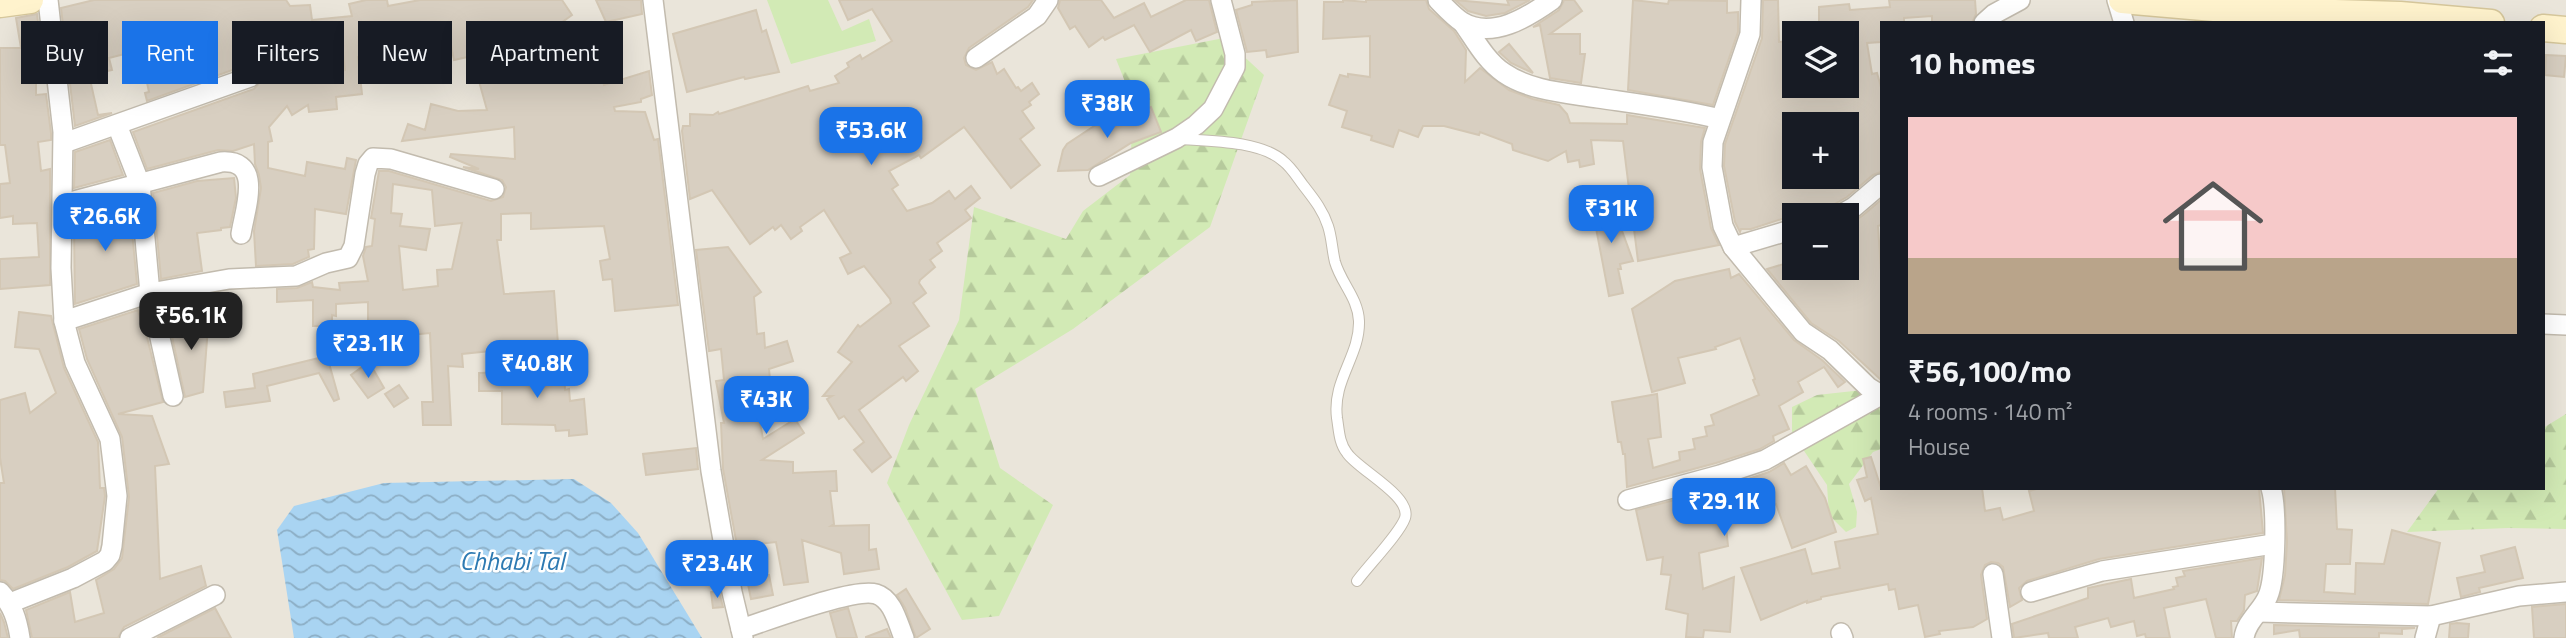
<!DOCTYPE html>
<html lang="en">
<head>
<meta charset="utf-8">
<style>
  :root { --surface:#171b24; --page:#20242c; --text:#f1f3f6; --muted:#9ea1a6; --accent:#1a73e8 }
  body { margin:0; font-family:"Titillium Web",sans-serif; background:var(--page); color:var(--text); height:100vh; display:flex; flex-direction:column; font-size:26px; white-space:nowrap }
  * { box-sizing:border-box; margin:0 }
  p { font-size:23px; color:var(--muted) }
  .icon { flex:none; width:38px; height:38px; fill:none; stroke:currentColor; stroke-width:2; stroke-linecap:round; stroke-linejoin:round }
  .map { position:relative; flex:1; overflow:hidden }
  .sheet { position:absolute; left:1880px; top:21px; width:665px; height:469px; display:flex; flex-direction:column; background:var(--surface); border-radius:0px; box-shadow:0 7px 28px #0002 }
  .sheet>* { flex:none }
  .guide { position:absolute; left:21px; top:21px; width:665px; height:63px; display:flex; gap:14px }
  .fabs { position:absolute; left:1782px; top:21px; display:grid; gap:14px }
  .fabs a { display:grid; place-items:center; width:77px; height:77px; border-radius:0px; background:var(--surface); box-shadow:0 7px 28px #0002; font-size:35px }
  .price { position:absolute; translate:-50% -60px; padding:0 16px; border-radius:14px; background:var(--accent); color:#fff; font-size:23px; line-height:46px; filter:drop-shadow(0 2px 4px #0008) }
  .price::after { content:''; position:absolute; left:50%; top:42px; width:21px; height:16px; margin-left:-10px; background:inherit; clip-path:polygon(0 0,100% 0,50% 100%) }
  .price.selected { background:#222; color:#fff }
  ul { padding:0; list-style:none }
  li { display:grid; align-content:center; gap:14px; height:371px; padding:0 28px }
  li span { display:grid; place-items:center; height:217px; border-radius:0px; color:#555 }
  li>.icon { margin-inline-start:auto }
  span .icon { width:126px; height:126px; fill:#fffc; stroke-width:1 }
  li b { font-size:30px }
  h2 { display:flex; justify-content:space-between; align-items:center; height:84px; padding:0 28px; font-size:30px }
  .tag { padding:0 24px; border-radius:0px; background:var(--surface); box-shadow:0 7px 28px #0002; font-size:24px; line-height:63px }
  .tag.selected { background:var(--accent); color:#fff }
  .map>svg:first-child { display:block }
  .residential { fill:#eae5da; fill-rule:evenodd }
  .green { fill:#d2eab5 }
  .forest { fill:url(#forest-firs) }
  .water { fill:url(#water-waves) }
  .building { fill:#d8cfc1; stroke:#d3c7b4; stroke-width:2; fill-rule:evenodd }
  .lines { fill:none; stroke-linecap:round; stroke-linejoin:round }
  .lane-casing { stroke:#c2bbae; stroke-width:12 }
  .street-casing { stroke:#c2bbae; stroke-width:22 }
  .secondary-casing { stroke:#d6c79b; stroke-width:29 }
  .lane { stroke:#fff; stroke-width:10 }
  .street { stroke:#fff; stroke-width:19 }
  .secondary { stroke:#fff3cd; stroke-width:26 }
  .labels { text-anchor:middle; dominant-baseline:central; stroke-width:5; stroke-linejoin:round; paint-order:stroke }
  .water-label { font-size:26px; font-style:italic; fill:#2e7ab2; stroke:#fff }
</style>
</head>
<body>
<div class="map">
<svg width="2566" height="638" viewBox="0 0 2566 638">
  <defs>
    <pattern id="forest-firs" width="22" height="20" patternUnits="userSpaceOnUse" patternTransform="scale(1.75)"><rect width="22" height="20" fill="#d2eab5"/><path d="M5 1l3.5 6h-7zM16 11l3.5 6h-7z" fill="#b6ca9c"/></pattern>
    <pattern id="water-waves" width="16" height="10" patternUnits="userSpaceOnUse" patternTransform="scale(1.75)"><rect width="16" height="10" fill="#a9d4f2"/><path d="M0 5q4-4 8 0t8 0" fill="none" stroke="#8caec5"/></pattern>
  </defs>
  <rect width="100%" height="100%" fill="#f6f3ec"/>
  <path class="residential" d="M0,0H2566V638H0ZM1881,23H2543V488H1881ZM1794,33H1846V86H1794ZM1794,124H1846V177H1794ZM1794,215H1846V268H1794Z"/>
  <polygon class="green" points="767,0 828,0 842,31 869,19 876,41 791,64"/>
  <g class="forest">
    <polygon points="1224,38 1264,75 1210,227 1073,329 975,389 1000,468 1053,505 999,616 962,620 887,483 909,425 959,320 974,207 1066,239 1083,211 1130,175 1133,102 1116,59"/>
    <polygon points="1881,388 1881,449 1873,452 1849,484 1857,512 1856,527 1846,532 1829,515 1827,485 1792,433 1792,407 1817,395"/>
    <polygon points="2566,414 2566,529 2508,528 2407,532 2439,488 2543,488 2543,428"/>
  </g>
  <polygon class="water" points="574,479 611,503 638,533 702,638 294,638 277,530 294,506 384,483"/>
  <g class="building">
    <path d="M94,0H286L290,6L310,5L312,20L352,16L349,4L366,0H387L388,6L420,0H562L572,15L554,28L560,48L595,44L598,71L601,70L604,85L649,71L652,95L641,99V102L614,107L615,111L645,112L654,140L658,139L678,305L615,311L612,279L603,280L600,261L610,259L604,226L531,229V213L501,214V240H497L504,294L554,291L558,344L462,354L463,367L448,366L451,425H423L422,402H433L430,333L368,339V302L336,304V316L332,315V326H313V300L277,302V289L297,288L312,282L313,287L340,290L339,283L368,281L363,256L366,247L372,246L375,219L371,218L379,171H389L491,201L503,197L506,187L502,180L463,167L479,169L450,157L451,154L515,159L514,127L402,141L408,124L425,130L431,104L458,111L487,110L472,56L454,60L447,28L389,52V49L358,57L362,94L336,97L337,109L309,112L308,105L292,115L287,106L269,127L272,141L268,142V168L305,176L307,162L345,169L347,158L356,160L346,214L315,209L314,249L308,250L309,257L293,264L256,266L254,231L261,188L259,175L255,164L254,144L233,151L218,150L147,169L133,132L254,89L262,80L261,72L253,65H246L147,101L145,93L149,92L140,50L109,58L112,70L89,75L98,115L112,113L75,126L61,8ZM341,38L345,70L301,82L293,43ZM393,184L432,190L435,226L462,223L452,269L437,270L438,286L403,290L399,246L426,250L430,229L400,226L402,214L391,213Z"/>
    <polygon points="596,0 641,0 642,14 606,22"/>
    <polygon points="839,0 1033,0 1028,7 969,48 964,58 966,65 976,70 992,62 997,74 1004,69 1016,88 1018,87 1021,91 1032,83 1039,94 1029,102 1031,105 1022,111 1034,128 1020,139 1040,165 1011,188 964,127 921,158 919,155 889,171 898,185 892,189 907,211 932,203 949,191 955,199 971,186 980,198 965,210 971,218 937,243 942,251 930,260 935,267 920,280 919,283 926,293 913,303 929,326 899,346 918,371 906,381 903,377 859,410 891,457 872,472 854,450 864,442 844,416 839,419 827,399 832,396 823,396 852,362 838,352 858,325 860,327 891,303 890,299 864,266 848,274 840,258 851,253 824,210 800,227 802,231 791,239 781,225 775,230 773,227 750,244 712,190 690,199 682,131 683,126 690,126 690,114 713,115 718,112 719,114 808,86 810,91 839,83 835,76 849,67 847,63 860,55 862,59 892,41 872,9 848,20"/>
    <polygon points="1060,0 1101,0 1114,18 1144,3 1151,17 1186,0 1209,0 1217,32 1196,41 1191,30 1150,52 1134,25 1105,40 1103,37 1089,47 1075,26 1070,29 1058,8"/>
    <polygon points="1297,0 1298,52 1267,57 1266,50 1247,52 1236,10 1252,5 1252,2"/>
    <polygon points="1343,0 1366,2 1366,0 1426,0 1429,9 1454,31 1466,50 1465,82 1480,68 1509,90 1533,99 1559,105 1567,114 1570,123 1627,124 1627,115 1705,128 1701,142 1700,169 1711,228 1719,245 1638,261 1623,141 1591,140 1594,164 1580,167 1579,160 1568,162 1566,151 1548,161 1513,150 1512,144 1480,132 1479,135 1444,126 1423,126 1418,137 1399,130 1393,147 1371,140 1372,136 1342,127 1347,111 1329,105 1340,75 1348,77 1348,74 1370,77 1370,36 1323,39 1324,2 1343,2"/>
    <polygon points="1455,0 1509,5 1507,0 1530,0 1505,13 1486,16 1468,11"/>
    <polygon points="1564,0 1574,0 1582,11 1550,34 1580,34 1580,54 1585,54 1581,83 1550,78 1540,25 1533,27 1559,10"/>
    <polygon points="1633,0 1668,4 1669,0 1727,1 1727,13 1738,12 1738,32 1713,105 1628,90"/>
    <path d="M1763,0H1778L1779,42L1788,41V53H1794V86H1846V33H1819V7L1849,4L1850,10L1890,7L1889,0H1975L1976,14L1972,23H1932V16L1904,18V22L1881,23V42L1867,43L1872,74L1877,73L1881,87V172L1873,175L1847,197L1833,205L1828,215H1794L1751,229H1741L1740,232L1735,222L1724,166L1725,144L1762,38ZM1794,124H1846V177H1794Z"/>
    <polygon points="756,10 762,32 766,30 779,72 745,79 744,77 687,92 673,34"/>
    <polygon points="37,14 43,64 36,65 36,95 46,94 51,133 51,140 38,142 41,171 50,169 50,285 0,289 0,259 39,257 37,223 13,224 13,216 0,218 0,184 10,183 5,145 0,145 0,48 21,48 16,18"/>
    <polygon points="1509,44 1533,73 1511,63 1499,52"/>
    <polygon points="2546,55 2566,56 2564,77 2545,75"/>
    <polygon points="1151,107 1161,132 1131,143 1088,170 1058,171 1063,150 1067,144 1108,117 1111,123"/>
    <polygon points="110,140 123,175 74,188 75,152"/>
    <polygon points="234,178 236,198 230,227 221,228 221,230 197,233 202,271 161,279 153,193 197,181"/>
    <polygon points="1610,198 1633,261 1620,264 1621,269 1618,269 1623,293 1609,296 1596,228 1599,228 1592,205"/>
    <polygon points="129,199 137,284 75,304 74,228 92,227 89,210"/>
    <polygon points="1881,200 1881,225 1878,226 1881,271 1881,380 1839,341 1811,323 1767,269 1794,261 1794,276 1806,272 1808,278 1830,268 1846,268 1846,226 1862,216"/>
    <polygon points="728,247 761,292 754,297 757,334 764,333 765,348 787,341 793,361 769,369 772,401 756,402 763,439 795,419 804,433 762,460 793,462 793,473 836,471 837,491 830,491 834,524 831,526 869,525 869,550 876,549 879,569 844,574 841,553 802,540 808,582 784,585 776,542 737,546 723,469 721,423 724,423 716,381 724,380 721,349 709,351 696,250"/>
    <polygon points="1729,269 1731,278 1739,274 1794,340 1822,360 1845,382 1838,387 1824,367 1798,382 1803,392 1779,406 1789,429 1773,436 1774,441 1760,449 1716,463 1627,487 1625,454 1623,454 1621,442 1618,442 1612,402 1657,394 1661,437 1648,439 1653,468 1680,460 1679,452 1695,449 1693,439 1707,436 1705,427 1714,425 1711,415 1759,395 1753,380 1755,379 1740,338 1715,347 1716,349 1678,358 1685,383 1652,392 1632,309 1675,281"/>
    <polygon points="220,293 229,316 212,320 200,297"/>
    <polygon points="138,310 143,329 145,329 163,402 118,414 152,416 169,464 155,466 160,579 201,566 206,586 124,627 118,638 32,638 26,610 70,592 75,622 104,613 96,580 114,569 122,558 129,497 122,437 87,359 79,329"/>
    <polygon points="19,312 51,316 64,368 98,442 100,488 104,488 105,496 97,551 68,567 13,589 5,581 0,580 0,483 4,483 0,458 0,400 25,393 30,413 56,393 39,349 15,347"/>
    <polygon points="205,315 208,327 203,392 185,397 169,323"/>
    <polygon points="327,356 339,399 334,401 319,373 267,386 270,401 226,407 224,392 255,388 253,374"/>
    <polygon points="369,362 384,388 368,398 351,375"/>
    <polygon points="564,371 565,390 569,389 570,401 584,399 587,434 569,436 569,430 556,431 555,425 502,424 502,391 479,391 479,373"/>
    <polygon points="399,385 408,398 394,407 385,394"/>
    <polygon points="696,448 698,469 646,475 643,454"/>
    <polygon points="1871,457 1881,488 1982,488 1985,511 2000,508 2003,520 2034,511 2029,491 2040,488 2259,488 2263,533 2099,559 2027,581 2019,588 2022,600 2010,607 2003,567 1998,563 1991,562 1985,565 1981,575 1987,619 1973,627 1939,631 1940,634 1925,637 1918,605 1899,609 1895,589 1889,590 1888,584 1821,597 1821,599 1807,603 1807,601 1761,620 1741,568 1805,549 1812,574 1840,568 1835,542 1878,534 1871,498 1865,501 1857,480 1867,477 1863,459"/>
    <polygon points="1784,463 1791,475 1806,466 1825,498 1836,532 1792,548 1776,504 1773,505 1767,491 1724,508 1728,546 1699,553 1703,589 1734,577 1730,632 1704,630 1703,638 1686,637 1688,614 1666,609 1671,575 1661,574 1663,557 1647,560 1636,510 1724,487 1769,472"/>
    <polygon points="2284,488 2335,488 2337,529 2352,530 2350,564 2326,564 2324,592 2355,594 2356,563 2384,564 2392,530 2440,543 2428,604 2279,600 2285,575 2287,542"/>
    <polygon points="2515,547 2523,578 2479,588 2480,592 2461,597 2457,578 2485,572 2481,556"/>
    <polygon points="2262,558 2257,591 2245,595 2244,610 2237,621 2231,621 2232,638 2216,638 2206,599 2164,608 2170,638 2146,638 2145,634 2137,636 2134,621 2111,627 2108,618 2075,627 2078,638 2049,638 2048,633 2014,638 2012,624 2088,598 2088,588 2131,579 2134,598 2174,589 2173,587 2178,586 2176,578 2185,576 2183,571"/>
    <polygon points="769,575 773,595 751,599 747,579"/>
    <polygon points="906,589 930,629 916,638 905,608 897,595"/>
    <polygon points="719,591 723,607 713,608 711,592"/>
    <polygon points="2566,604 2566,638 2534,638 2532,607"/>
    <polygon points="215,608 231,638 157,638"/>
    <polygon points="848,608 857,638 837,638 830,613"/>
    <polygon points="0,613 4,622 8,638 0,638"/>
    <polygon points="2457,623 2469,624 2468,638 2449,638 2450,624"/>
    <polygon points="2274,625 2415,628 2402,629 2402,634 2379,633 2379,638 2300,638 2299,630 2274,634"/>
    <polygon points="887,629 891,638 866,638 866,637"/>
  </g>
  <g class="lines">
    <g class="lane-casing">
      <path id="lane" d="M1181,139C1210,141 1261,141 1283,161C1291,167 1297,177 1303,185C1313,198 1323,210 1328,226C1332,238 1332,250 1335,262C1341,283 1358,298 1359,321C1360,356 1332,380 1337,418C1339,430 1339,443 1347,453C1357,469 1412,496 1405,518C1400,533 1368,566 1357,581"/>
    </g>
    <g class="street-casing">
      <g id="street">
        <polyline points="653,0 711,471 732,592 743,638"/>
        <path d="M1438,0C1445,7 1453,16 1462,22C1492,40 1528,17 1552,0"/>
        <polyline points="1751,0 1750,34 1713,142 1712,167 1723,226 1733,247 1803,332 1830,350 1868,387 1881,395"/>
        <polyline points="2117,0 2124,23"/>
        <path d="M1463,23C1475,40 1486,61 1504,73C1530,91 1567,93 1598,98C1639,104 1680,109 1720,119"/>
        <polyline points="1984,23 1994,14 2020,0"/>
        <polyline points="976,58 1037,16 1048,0"/>
        <polyline points="117,125 140,184 150,293 173,396"/>
        <polyline points="64,143 250,77"/>
        <polyline points="1099,176 1177,138 1196,125 1213,109 1235,67 1235,54 1221,0"/>
        <path d="M63,204L221,162C264,159 245,208 241,234"/>
        <polyline points="1840,215 1854,207 1881,184"/>
        <polyline points="1733,247 1794,229"/>
        <polyline points="64,321 150,293 229,279 296,276 326,263 348,258 354,246 365,174 368,164 373,158 391,159 494,189"/>
        <polyline points="2543,324 2566,325"/>
        <polyline points="1628,500 1720,475 1765,460 1881,395"/>
        <polyline points="1993,574 2002,638"/>
        <path d="M0,592C13,606 17,619 20,638"/>
        <polyline points="2031,592 2102,571 2273,544"/>
        <polyline points="10,603 73,578 105,561 110,555 112,546 117,496 110,439 75,363 64,321 61,268 63,132 48,0"/>
        <polyline points="2258,612 2431,616 2519,596 2566,592"/>
        <path d="M741,629C767,621 854,587 876,594C893,599 898,624 904,638"/>
        <polyline points="1841,633 1843,638"/>
        <polyline points="130,638 215,595"/>
        <path d="M2244,638C2246,621 2262,611 2268,596C2276,577 2277,508 2271,488"/>
        <polyline points="2425,638 2431,616"/>
      </g>
    </g>
    <g class="secondary-casing">
      <g id="secondary">
        <polyline points="2122,0 2237,10 2400,15 2491,23"/>
        <polyline points="0,4 30,0"/>
        <polyline points="2543,28 2566,30"/>
      </g>
    </g>
    <use href="#lane" class="lane"/>
    <use href="#street" class="street"/>
    <use href="#secondary" class="secondary"/>
  </g>
  <g class="labels">
    <g class="water-label">
      <text x="512" y="560">Chhabi Tal</text>
    </g>
  </g>
</svg>
<div class="fabs">
<a><svg class="icon" aria-label="layers" viewBox="0 0 24 24"><path d="M12 4l9 5-9 5-9-5zM3 14l9 5 9-5"/></svg></a>
<a>+</a>
<a>−</a>
</div>
<b class="price" style="left:1107px;top:140px">₹38K</b>
<b class="price" style="left:871px;top:167px">₹53.6K</b>
<b class="price" style="left:1611px;top:245px">₹31K</b>
<b class="price" style="left:105px;top:253px">₹26.6K</b>
<b class="price selected" style="left:191px;top:352px">₹56.1K</b>
<b class="price" style="left:368px;top:380px">₹23.1K</b>
<b class="price" style="left:537px;top:400px">₹40.8K</b>
<b class="price" style="left:766px;top:436px">₹43K</b>
<b class="price" style="left:1724px;top:538px">₹29.1K</b>
<b class="price" style="left:717px;top:600px">₹23.4K</b>
<div class="guide">
<a class="tag">Buy</a>
<a class="tag selected">Rent</a>
<a class="tag">Filters</a>
<a class="tag">New</a>
<a class="tag">Apartment</a>
</div>
<section class="sheet">
<h2>10 homes<svg class="icon" aria-label="filters" viewBox="0 0 24 24"><path d="M4 7h16M4 17h16"/><circle cx="9" cy="7" r="2"/><circle cx="15" cy="17" r="2"/></svg></h2>
<ul>
<li><span style="background:linear-gradient(#f6c9c9 65%,#b9a48a 0)"><svg class="icon" aria-label="home" viewBox="0 0 24 24"><path d="M3 11l9-7 9 7M6 9v11h12V9"/></svg></span><div><b>₹56,100/mo</b><p>4 rooms · 140 m²</p><p>House</p></div></li>
</ul>
</section>
</div>
</body>
</html>
